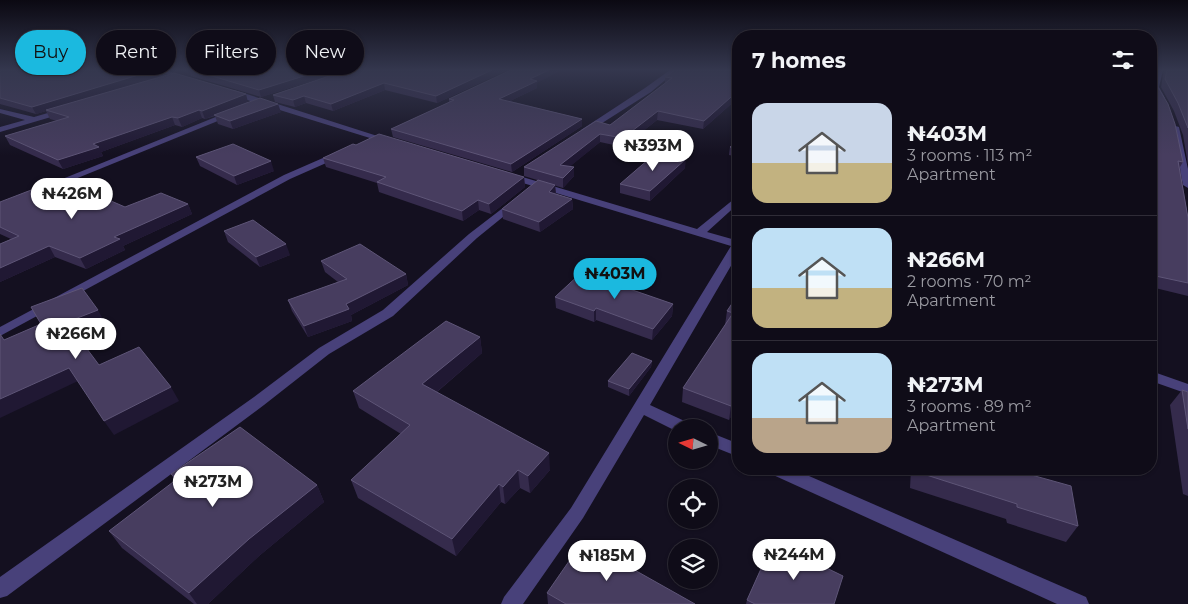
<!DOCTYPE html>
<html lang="en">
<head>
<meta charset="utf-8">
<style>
  :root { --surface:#0f0c18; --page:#181521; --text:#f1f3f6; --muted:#9b9ba2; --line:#2f2c37; --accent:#1bb9df }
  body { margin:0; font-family:Montserrat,sans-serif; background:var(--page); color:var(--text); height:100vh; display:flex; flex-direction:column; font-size:19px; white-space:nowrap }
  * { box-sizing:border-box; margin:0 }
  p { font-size:16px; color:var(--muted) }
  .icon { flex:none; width:28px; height:28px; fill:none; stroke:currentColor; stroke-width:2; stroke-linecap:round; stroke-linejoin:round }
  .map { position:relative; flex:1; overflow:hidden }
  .side { position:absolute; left:732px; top:30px; width:425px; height:445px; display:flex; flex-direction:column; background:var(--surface); border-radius:20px; box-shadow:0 1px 4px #0004,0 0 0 1px var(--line) }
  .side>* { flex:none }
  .guide { position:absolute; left:15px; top:30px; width:475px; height:45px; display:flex; gap:10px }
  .needle { width:32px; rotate:275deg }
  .controls { position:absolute; left:668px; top:419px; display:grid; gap:10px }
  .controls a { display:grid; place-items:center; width:50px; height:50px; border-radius:50%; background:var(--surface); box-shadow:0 1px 4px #0004,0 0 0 1px var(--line); font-size:25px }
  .price { position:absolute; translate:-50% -42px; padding:0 11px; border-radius:18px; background:#fff; color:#222; font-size:16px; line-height:32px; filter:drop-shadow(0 1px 2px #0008) }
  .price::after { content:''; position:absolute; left:50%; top:30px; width:15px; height:11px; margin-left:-8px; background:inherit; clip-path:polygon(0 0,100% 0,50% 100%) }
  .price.selected { background:var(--accent); color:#111 }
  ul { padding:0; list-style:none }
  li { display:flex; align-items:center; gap:15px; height:125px; padding:0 20px }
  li+li { border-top:1px solid var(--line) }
  li span { display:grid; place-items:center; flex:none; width:140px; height:100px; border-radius:15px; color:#555 }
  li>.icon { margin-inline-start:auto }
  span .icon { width:60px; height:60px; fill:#fffc; stroke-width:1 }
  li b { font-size:21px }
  h2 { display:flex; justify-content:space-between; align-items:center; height:60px; padding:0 20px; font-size:21px }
  .pill { padding:0 18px; border-radius:22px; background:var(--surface); box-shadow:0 1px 4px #0004,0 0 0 1px var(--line); font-size:18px; line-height:45px }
  .pill.selected { background:var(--accent); color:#111 }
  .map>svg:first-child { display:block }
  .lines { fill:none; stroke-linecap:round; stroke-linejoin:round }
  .minor { fill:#48417a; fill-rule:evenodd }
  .wall { fill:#352b4c }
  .shaded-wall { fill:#201833 }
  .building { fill:#473d5f; stroke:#5e5577 }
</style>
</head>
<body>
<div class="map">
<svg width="1188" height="604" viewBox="0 0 1188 604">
  <rect width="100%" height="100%" fill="#141020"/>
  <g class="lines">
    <g class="minor">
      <polygon points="156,70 166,70 189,79 184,80"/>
      <polygon points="670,70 677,70 651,92 588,132 581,130 645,88"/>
      <polygon points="1157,70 1163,70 1159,87 1165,98 1161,100 1158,100 1151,87"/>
      <polygon points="228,90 234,90 393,141 386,143 228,94"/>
      <polygon points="65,108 68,108 68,112 0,132 0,127 25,120 0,113 0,109 34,117"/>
      <polygon points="228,112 235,114 53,188 47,188 45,186"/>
      <polygon points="1172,125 1179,127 1188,169 1188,188 1183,185 1178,164"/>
      <polygon points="339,151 343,154 342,156 290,179 0,336 0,327 284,175"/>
      <polygon points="509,173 697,229 739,195 739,203 707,232 739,241 739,252 650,405 691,424 693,428 676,428 676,431 644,415 583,518 523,604 501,604 504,597 571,508 731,246 506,178 504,176"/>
      <polygon points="516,198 521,201 520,203 477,238 393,316 329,354 264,405 7,596 0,598 0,577 254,397 319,348 383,310 469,234"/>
      <polygon points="1151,371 1188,384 1188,394 1151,381"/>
      <polygon points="709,432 739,444 739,457 709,445"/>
      <polygon points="769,469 793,469 1086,597 1089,604 1057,604 771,474"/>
    </g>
  </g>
  <g class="wall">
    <polygon points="0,70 164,75 116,90 248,102 281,112 233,129 218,124 215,116 205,119 202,118 182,127 175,125 101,152 103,156 63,169 10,145 5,136 57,121 50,119 46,111 36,114 0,104"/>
    <polygon points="189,70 346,70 261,97 191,76"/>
    <polygon points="346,70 507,70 437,103 385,90 333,111 306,103 295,107 275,102 273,95"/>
    <polygon points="739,70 739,97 703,129 657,120 623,147 600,142 570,166 574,176 563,188 524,176 524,167 610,125 665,84 665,77"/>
    <polygon points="1151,70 1153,79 1183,162 1180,167 1188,218 1188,296 1151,287"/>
    <polygon points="1164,70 1188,70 1188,165 1183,135 1174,111 1161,87"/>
    <polygon points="537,83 537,88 510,101 582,119 582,126 512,172 393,137 391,129 449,103 449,99"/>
    <polygon points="739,141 739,157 729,155 730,147"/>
    <polygon points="196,157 274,171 237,185 200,166"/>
    <polygon points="323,158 524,177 525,187 491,214 479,210 463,221 379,192 377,183 326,167"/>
    <polygon points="685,168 650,201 620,193 620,184"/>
    <polygon points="555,185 556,194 572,199 573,209 540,232 503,219 502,209"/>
    <polygon points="0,202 125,207 188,204 192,214 123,246 125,250 86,269 55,257 0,282 0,244 11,239 0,234"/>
    <polygon points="224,231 290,255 260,267 228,242"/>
    <polygon points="321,261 406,274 408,285 351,315 352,321 308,337 292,311 288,300 338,282 325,272"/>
    <polygon points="619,286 673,304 672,316 652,340 596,320 594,322 556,308 555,297"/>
    <polygon points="739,293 739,402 729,420 682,402 683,388 725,325 727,311"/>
    <polygon points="480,337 482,353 437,392 550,470 530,493 520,488 505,504 501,502 456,556 358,498 351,480 401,434 359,408 353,391"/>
    <polygon points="652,361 651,367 629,396 608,387 608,381"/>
    <polygon points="1182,390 1188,392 1188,496 1183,494 1170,405"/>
    <polygon points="911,469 1010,469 1078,526 1066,542 1007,523 1006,519 910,488"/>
    <polygon points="171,474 317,485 324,502 259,556 208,604 194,604 122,548 109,531 175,481"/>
    <polygon points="547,593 695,604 548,604"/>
    <polygon points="747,600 834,604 746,604"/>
  </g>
  <g class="shaded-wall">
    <polygon points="154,70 162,70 164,75 47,111 46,110 46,111 36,114 32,107"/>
    <polygon points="323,70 346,70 261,97 259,90"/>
    <polygon points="492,70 507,70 437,103 436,96"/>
    <polygon points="549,70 562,70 537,83 537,88 500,106 499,99 530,79"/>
    <polygon points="384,83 385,90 333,111 331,104"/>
    <polygon points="739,90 739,97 703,129 704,121"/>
    <polygon points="246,94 248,102 205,119 202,111"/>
    <polygon points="304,96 306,103 295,107 293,100"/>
    <polygon points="278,104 281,112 233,129 230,121"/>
    <polygon points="199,110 202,118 182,127 178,118"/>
    <polygon points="658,111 657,120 623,147 623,138"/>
    <polygon points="172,117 175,125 101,152 103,156 63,169 58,160 93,144"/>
    <polygon points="582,119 582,126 512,172 511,164"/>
    <polygon points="600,134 600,142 561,174 560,165"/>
    <polygon points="686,159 685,168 650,201 650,191"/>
    <polygon points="271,161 274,171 237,185 234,176"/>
    <polygon points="574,167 574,176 563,188 563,178"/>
    <polygon points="524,177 525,187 491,214 489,204"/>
    <polygon points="555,185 556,195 549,192"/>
    <polygon points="572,199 573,209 540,232 539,222"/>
    <polygon points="478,200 479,210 463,221 462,211"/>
    <polygon points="188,204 192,214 123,246 125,250 86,269 80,258 114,237"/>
    <polygon points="286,244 290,255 260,267 256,257"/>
    <polygon points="49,246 55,257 0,282 0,268"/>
    <polygon points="406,274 408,285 351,315 352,321 308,337 304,326"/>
    <polygon points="673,304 672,316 652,340 653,329"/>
    <polygon points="596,308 596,320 594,322 594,311"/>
    <polygon points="98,310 105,323 76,335 67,322"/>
    <polygon points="480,337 482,353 426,401 422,384"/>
    <polygon points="652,361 651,367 629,396 629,389"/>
    <polygon points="69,368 78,381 0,418 0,399"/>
    <polygon points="171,387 179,401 114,435 104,421"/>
    <polygon points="739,393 739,402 729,420 731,406"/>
    <polygon points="549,453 550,470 530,493 528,476"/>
    <polygon points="518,470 520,488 505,504 503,487"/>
    <polygon points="499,484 501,502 456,556 452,539"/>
    <polygon points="317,485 324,502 259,556 208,604 197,604 189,593 249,539"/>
  </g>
  <g class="building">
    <polygon points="0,70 155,70 32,107 0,98"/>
    <polygon points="192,70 323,70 259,90"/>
    <polygon points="347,70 492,70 436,96 384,83 331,104 304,96 293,100 273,95"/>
    <polygon points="511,70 549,70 530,79 537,81 499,99 582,119 511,164 391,129 454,100 449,99"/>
    <polygon points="675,70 739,70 739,90 704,121 658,111 623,138 600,134 560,165 574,167 563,178 524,167 596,121 610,125 672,78 665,77"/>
    <polygon points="1151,70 1156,70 1153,79 1168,104 1175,124 1183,162 1178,161 1188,218 1188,283 1151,275"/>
    <polygon points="1167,70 1188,70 1188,128 1178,103 1165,79"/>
    <polygon points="174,73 246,94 202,111 199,110 178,118 172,117 93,144 99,147 58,160 5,136 69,117 46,110"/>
    <polygon points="260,98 278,104 230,121 214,115"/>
    <polygon points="379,134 524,177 489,204 478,200 462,211 377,182 386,177 323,158 353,144 356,145"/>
    <polygon points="739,141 739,150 730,147"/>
    <polygon points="233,144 271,161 234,176 196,157"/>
    <polygon points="657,152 686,159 650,191 620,184"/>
    <polygon points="60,179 125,207 161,193 188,204 114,237 120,239 80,258 49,246 0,268 0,244 19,236 0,227 0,202"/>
    <polygon points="538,180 555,185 549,192 572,199 539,222 502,209"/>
    <polygon points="253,220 286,244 256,257 224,231"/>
    <polygon points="360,244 406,274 346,304 349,309 304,326 288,300 347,279 321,261"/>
    <polygon points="582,272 619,284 618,285 673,304 653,329 596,308 594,311 555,297"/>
    <polygon points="82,288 98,310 67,322 99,365 139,347 171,387 104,421 69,368 0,399 0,334 4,340 41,324 31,307"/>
    <polygon points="739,293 739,393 731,406 683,388 733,313 727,311"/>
    <polygon points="446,321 480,337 422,384 549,453 528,476 518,470 503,487 499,484 452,539 351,480 410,425 353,391"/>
    <polygon points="632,353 652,361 629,389 608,381"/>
    <polygon points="1182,390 1188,392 1188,429"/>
    <polygon points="240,427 317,485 249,539 189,593 109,531 177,479 171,474"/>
    <polygon points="917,469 1010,469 1071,486 1078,526 1017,507 1017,504 917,472"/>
    <polygon points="583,541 695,604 566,604 547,593"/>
    <polygon points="773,542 843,576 834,604 755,604 747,600"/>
  </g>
  <linearGradient id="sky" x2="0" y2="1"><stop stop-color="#0b0912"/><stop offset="0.45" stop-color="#34374e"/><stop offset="1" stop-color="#34374e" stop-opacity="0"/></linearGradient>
  <rect width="1188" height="155" fill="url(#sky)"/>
</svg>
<div class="controls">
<a><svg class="needle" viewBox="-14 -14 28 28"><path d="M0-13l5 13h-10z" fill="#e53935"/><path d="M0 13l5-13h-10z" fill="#9b9ba2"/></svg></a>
<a><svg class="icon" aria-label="locate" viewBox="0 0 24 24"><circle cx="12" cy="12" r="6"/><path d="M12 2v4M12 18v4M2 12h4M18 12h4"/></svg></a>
<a><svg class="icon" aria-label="layers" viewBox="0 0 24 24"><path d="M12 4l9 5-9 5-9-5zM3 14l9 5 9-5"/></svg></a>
</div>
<b class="price" style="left:653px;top:172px">₦393M</b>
<b class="price" style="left:72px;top:220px">₦426M</b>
<b class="price selected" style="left:615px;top:300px">₦403M</b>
<b class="price" style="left:76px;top:360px">₦266M</b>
<b class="price" style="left:213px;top:508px">₦273M</b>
<b class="price" style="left:794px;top:581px">₦244M</b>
<b class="price" style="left:607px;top:582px">₦185M</b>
<div class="guide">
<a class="pill selected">Buy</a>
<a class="pill">Rent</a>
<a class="pill">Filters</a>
<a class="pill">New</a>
</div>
<section class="side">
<h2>7 homes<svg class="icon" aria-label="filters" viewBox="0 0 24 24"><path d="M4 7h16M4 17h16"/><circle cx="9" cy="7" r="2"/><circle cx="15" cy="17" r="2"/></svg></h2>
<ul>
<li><span style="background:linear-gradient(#c9d6e8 60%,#c2b280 0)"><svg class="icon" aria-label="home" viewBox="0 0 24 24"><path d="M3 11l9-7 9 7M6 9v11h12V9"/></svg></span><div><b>₦403M</b><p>3 rooms · 113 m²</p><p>Apartment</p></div></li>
<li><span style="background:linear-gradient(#bfe0f5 60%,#c2b280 0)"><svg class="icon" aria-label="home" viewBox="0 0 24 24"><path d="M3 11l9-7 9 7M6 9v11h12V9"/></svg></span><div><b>₦266M</b><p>2 rooms · 70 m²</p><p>Apartment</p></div></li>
<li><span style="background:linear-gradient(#bfe0f5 65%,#b9a48a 0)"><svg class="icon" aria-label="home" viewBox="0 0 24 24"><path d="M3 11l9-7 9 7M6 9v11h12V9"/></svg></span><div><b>₦273M</b><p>3 rooms · 89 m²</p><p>Apartment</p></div></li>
</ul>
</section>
</div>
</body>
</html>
